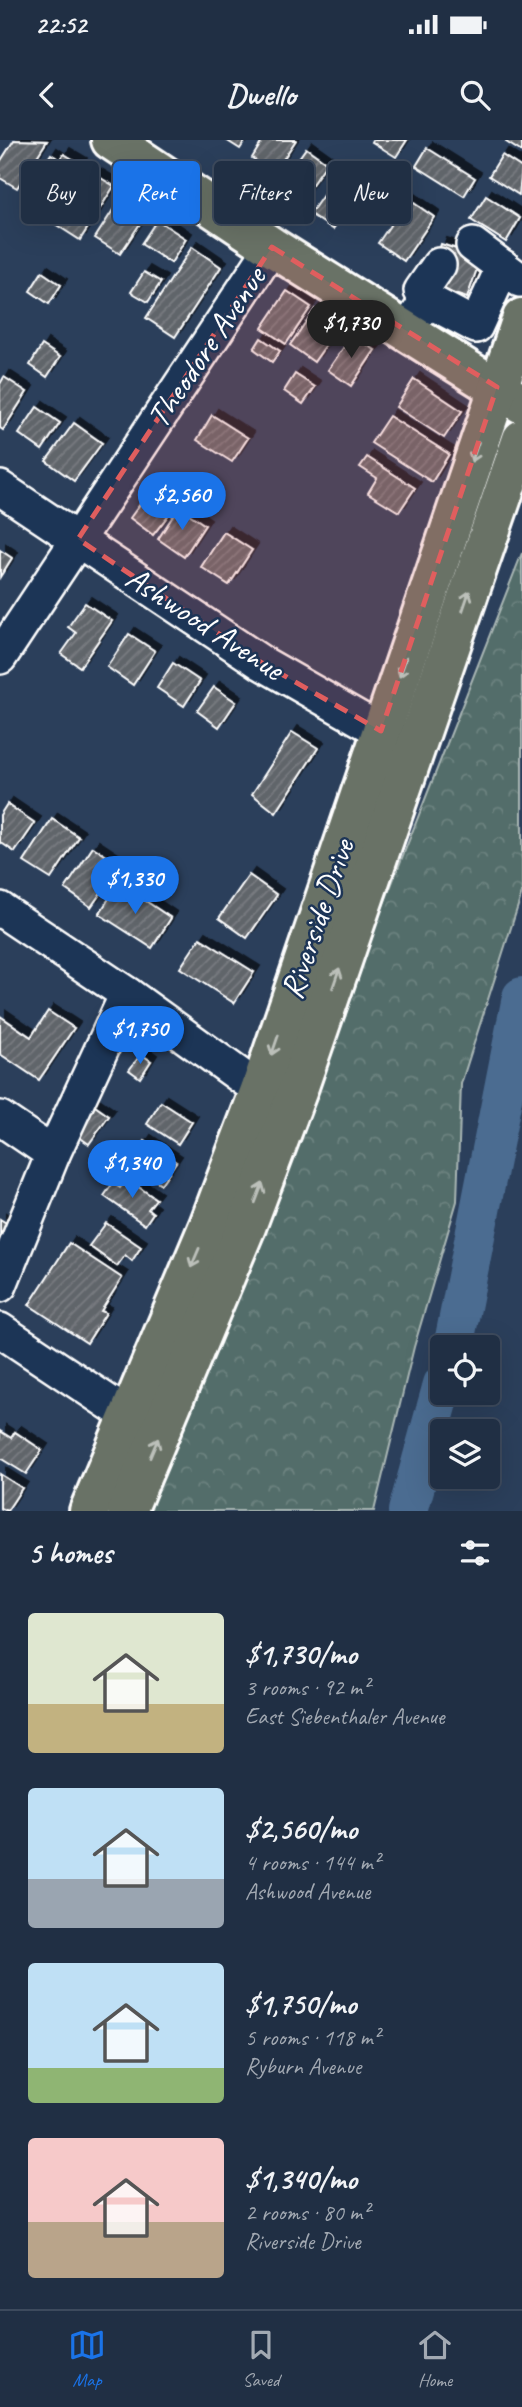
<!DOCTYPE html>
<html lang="en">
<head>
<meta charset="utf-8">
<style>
  :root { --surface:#202f44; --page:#28374b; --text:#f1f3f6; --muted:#a2a9b2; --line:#3d4a5d; --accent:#1a73e8 }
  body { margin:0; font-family:Caveat,sans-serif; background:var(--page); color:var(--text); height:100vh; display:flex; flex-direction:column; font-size:26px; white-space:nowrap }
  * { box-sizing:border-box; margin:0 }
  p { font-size:23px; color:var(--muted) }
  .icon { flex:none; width:38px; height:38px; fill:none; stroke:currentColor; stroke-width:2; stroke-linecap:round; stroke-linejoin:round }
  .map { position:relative; height:1371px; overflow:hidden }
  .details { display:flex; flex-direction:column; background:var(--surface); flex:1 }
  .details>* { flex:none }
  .banner { position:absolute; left:21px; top:21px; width:481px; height:63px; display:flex; gap:14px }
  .controls { position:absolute; left:430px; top:1195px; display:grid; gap:14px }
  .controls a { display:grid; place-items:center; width:70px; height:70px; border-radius:7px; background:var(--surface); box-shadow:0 7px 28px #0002,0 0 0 2px var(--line); font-size:35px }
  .price { position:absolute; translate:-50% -60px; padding:0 16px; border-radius:24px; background:var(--accent); color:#fff; font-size:23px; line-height:46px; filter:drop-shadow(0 2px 4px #0008) }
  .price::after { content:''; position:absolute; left:50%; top:42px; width:21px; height:16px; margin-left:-10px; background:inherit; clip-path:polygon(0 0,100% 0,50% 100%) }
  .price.selected { background:#222; color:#fff }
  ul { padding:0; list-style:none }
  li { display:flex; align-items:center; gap:21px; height:175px; padding:0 28px }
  li span { display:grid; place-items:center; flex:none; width:196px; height:140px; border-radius:7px; color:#555 }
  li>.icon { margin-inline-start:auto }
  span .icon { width:84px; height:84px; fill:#fffc; stroke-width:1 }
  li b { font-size:30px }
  h2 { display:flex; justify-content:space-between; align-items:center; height:84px; padding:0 28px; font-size:30px }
  .pill { padding:0 24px; border-radius:7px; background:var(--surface); box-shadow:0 7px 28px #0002,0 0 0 2px var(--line); font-size:24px; line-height:63px }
  .pill.selected { background:var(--accent); color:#fff }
  .status { display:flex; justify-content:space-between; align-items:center; height:49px; padding:0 35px; background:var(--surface); direction:ltr }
  .status svg { height:19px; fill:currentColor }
  header { display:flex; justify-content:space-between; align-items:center; height:91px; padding:0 28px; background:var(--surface); font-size:32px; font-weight:700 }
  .tabs { display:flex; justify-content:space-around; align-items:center; height:98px; border-top:2px solid var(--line); background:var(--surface); font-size:19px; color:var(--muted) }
  .tabs a { display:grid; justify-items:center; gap:4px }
  .tabs .selected { color:var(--accent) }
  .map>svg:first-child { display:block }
  .forest { fill:url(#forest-crowns); stroke:#a9b6b4; stroke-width:2 }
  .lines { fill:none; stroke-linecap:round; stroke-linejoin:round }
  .river { stroke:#4b6c91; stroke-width:40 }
  .building { fill:url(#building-hatch); stroke:#fff; stroke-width:2; filter:url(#shadow) }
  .minor-casing { stroke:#fff; stroke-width:38 }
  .major-casing { stroke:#fff; stroke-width:44 }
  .minor { stroke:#1d3557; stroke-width:33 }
  .major { stroke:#697266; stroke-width:38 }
  .oneway { stroke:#bcc0ba }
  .marked { fill:#e05e5e; fill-opacity:0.2; stroke:#e05e5e; stroke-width:5; stroke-dasharray:14 9; stroke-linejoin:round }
  .labels { text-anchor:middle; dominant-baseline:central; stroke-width:5; stroke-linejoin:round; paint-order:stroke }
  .street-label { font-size:33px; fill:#fff; stroke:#1d3557 }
</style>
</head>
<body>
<div class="status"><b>22:52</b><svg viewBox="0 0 49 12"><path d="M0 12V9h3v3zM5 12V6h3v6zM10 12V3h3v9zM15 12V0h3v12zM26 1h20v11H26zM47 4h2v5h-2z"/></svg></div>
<header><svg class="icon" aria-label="back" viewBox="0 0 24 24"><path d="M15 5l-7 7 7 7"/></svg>Dwello<svg class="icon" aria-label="search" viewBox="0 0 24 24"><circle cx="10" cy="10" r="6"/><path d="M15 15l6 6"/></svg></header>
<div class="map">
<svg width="522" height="1371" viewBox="0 0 522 1371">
  <defs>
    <pattern id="forest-crowns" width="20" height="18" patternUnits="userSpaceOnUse" patternTransform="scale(1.75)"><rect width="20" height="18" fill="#536d6a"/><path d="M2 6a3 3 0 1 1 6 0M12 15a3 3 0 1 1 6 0" fill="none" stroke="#6d8380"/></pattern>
    <pattern id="building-hatch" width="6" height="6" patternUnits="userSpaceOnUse" patternTransform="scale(1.75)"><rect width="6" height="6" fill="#61656b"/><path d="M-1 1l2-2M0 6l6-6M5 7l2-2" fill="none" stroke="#797c81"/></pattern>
    <filter id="shadow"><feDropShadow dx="6" dy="-6" stdDeviation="0" flood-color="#0009"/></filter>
  </defs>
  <rect width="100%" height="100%" fill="#2b3f5b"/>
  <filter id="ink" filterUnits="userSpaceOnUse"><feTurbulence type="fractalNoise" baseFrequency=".0143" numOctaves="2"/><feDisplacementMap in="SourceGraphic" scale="14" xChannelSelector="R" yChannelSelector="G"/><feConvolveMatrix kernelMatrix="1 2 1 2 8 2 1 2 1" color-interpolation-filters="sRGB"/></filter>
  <g filter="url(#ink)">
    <polygon class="forest" points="522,413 522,753 461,944 457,1061 414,1207 374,1371 145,1371"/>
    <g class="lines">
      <g class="river">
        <polyline points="453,1208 522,857"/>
        <polyline points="408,1371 443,1244"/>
      </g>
    </g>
    <g class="building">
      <polygon points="14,0 47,1 17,48 0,38 0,22"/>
      <polygon points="226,0 246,0 240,9"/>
      <polygon points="263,0 296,0 274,33 252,18"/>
      <polygon points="373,0 407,0 396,17 372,2"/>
      <polygon points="507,0 522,0 522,12 506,2"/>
      <polygon points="306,8 327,23 296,67 275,52"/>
      <polygon points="427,8 475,38 464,56 416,26"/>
      <polygon points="51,14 60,20 64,14 81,24 52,69 26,53"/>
      <polygon points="502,15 522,28 519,55 489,36"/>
      <polygon points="89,31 114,46 80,100 55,84"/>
      <polygon points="338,34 360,49 333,89 310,74"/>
      <polygon points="122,56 147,73 120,114 95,98"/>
      <polygon points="486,56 520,78 506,102 471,80"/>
      <polygon points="408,59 434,77 404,121 378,103"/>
      <polygon points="157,80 186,99 171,123 141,104"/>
      <polygon points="441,104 481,117 467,158 439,149 436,118"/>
      <polygon points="192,107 221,127 175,197 146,178"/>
      <polygon points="42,132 61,145 49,164 30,151"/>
      <polygon points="144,132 161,142 148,162 131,152"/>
      <polygon points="287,151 311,167 286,204 262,188"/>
      <polygon points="315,169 339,186 314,222 290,205"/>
      <polygon points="352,195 375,210 351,246 328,230"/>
      <polygon points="261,198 280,211 272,222 254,209"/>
      <polygon points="42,205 60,217 47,237 30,225"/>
      <polygon points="295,234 315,247 303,264 284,251"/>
      <polygon points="4,237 27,252 3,290 0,288 0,244"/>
      <polygon points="414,239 462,271 444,298 396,267"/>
      <polygon points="37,267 60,283 42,310 19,294"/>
      <polygon points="212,275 248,298 232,322 197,300"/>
      <polygon points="389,276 449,314 432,342 371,303"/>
      <polygon points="74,283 102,303 74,341 46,321"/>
      <polygon points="367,317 415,348 399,372 368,353 377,338 360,327"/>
      <polygon points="156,342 180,360 153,395 130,378"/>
      <polygon points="179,367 205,385 184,417 158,399"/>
      <polygon points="224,392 252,410 229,445 201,427"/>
      <polygon points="0,410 12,418 0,437"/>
      <polygon points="85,463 112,481 80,527 61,514 76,493 68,487"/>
      <polygon points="129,494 155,511 133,545 107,527"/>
      <polygon points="173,523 200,541 184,566 157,548"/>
      <polygon points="214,547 236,562 219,587 197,571"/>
      <polygon points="292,592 318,608 276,673 252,654"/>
      <polygon points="7,664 35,683 15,712 0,702 0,675"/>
      <polygon points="52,679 79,697 51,739 24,722"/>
      <polygon points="93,707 120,725 91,767 65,749"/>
      <polygon points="249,735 277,755 247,798 219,778"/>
      <polygon points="119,743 171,778 152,808 99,774"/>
      <polygon points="200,798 254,832 234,863 180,828"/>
      <polygon points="48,871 74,888 39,940 0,914 0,876 31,897"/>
      <polygon points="141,914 151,921 140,938 129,930"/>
      <polygon points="161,962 192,982 178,1004 147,984"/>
      <polygon points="92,964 109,976 89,1004 72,992"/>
      <polygon points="145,1001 176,1022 161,1044 130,1023"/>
      <polygon points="127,1039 156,1059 148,1069 153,1073 145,1085 104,1056 113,1043 120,1048"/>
      <polygon points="0,1079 14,1088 0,1110"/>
      <polygon points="106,1083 141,1107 132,1121 125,1115 117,1126 89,1106"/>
      <polygon points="69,1103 122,1138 101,1171 106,1173 87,1203 29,1165"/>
      <polygon points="0,1291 11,1298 15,1292 42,1310 26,1334 0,1318"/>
      <polygon points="0,1334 22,1348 7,1371 0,1368"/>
    </g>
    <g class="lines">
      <g class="minor-casing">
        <g id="minor">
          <polyline points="473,105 520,140"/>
          <polyline points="427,160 421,151 439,125"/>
          <polyline points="407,191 427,160 476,186 503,127"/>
          <polyline points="0,348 262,523 381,591 404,600"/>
          <polyline points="0,517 272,107"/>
          <polyline points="0,769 127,854 260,950"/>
          <polyline points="0,978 53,1014"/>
          <polyline points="0,1145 53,1014 127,854"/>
          <polyline points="0,1190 129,1276"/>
        </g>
      </g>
      <g class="major-casing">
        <g id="major">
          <polyline points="111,0 272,107 522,264"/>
          <polyline points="89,1371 209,1085 260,950 522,178"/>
          <polyline points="127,1371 246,1087 297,952 522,299"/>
        </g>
      </g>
      <use href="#minor" class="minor"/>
      <use href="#major" class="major"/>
    </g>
    <defs><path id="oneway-shaft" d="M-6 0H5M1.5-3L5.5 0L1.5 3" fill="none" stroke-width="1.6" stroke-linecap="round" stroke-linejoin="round" transform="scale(1.75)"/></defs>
    <g class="oneway">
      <use href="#oneway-shaft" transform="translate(475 312) rotate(109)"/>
      <use href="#oneway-shaft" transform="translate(466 461) rotate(-71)"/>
      <use href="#oneway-shaft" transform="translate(403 527) rotate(109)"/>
      <use href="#oneway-shaft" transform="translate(336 838) rotate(-71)"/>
      <use href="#oneway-shaft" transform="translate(275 905) rotate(109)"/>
      <use href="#oneway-shaft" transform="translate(259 1053) rotate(-69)"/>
      <use href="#oneway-shaft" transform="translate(195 1118) rotate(113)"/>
      <use href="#oneway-shaft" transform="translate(154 1308) rotate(-67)"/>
    </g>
  </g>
  <path class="marked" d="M272,107L497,247L381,591L262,523L78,399Z"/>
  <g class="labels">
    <g class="street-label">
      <text transform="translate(206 207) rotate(-56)">Theodore Avenue</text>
      <text transform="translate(205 483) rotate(33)">Ashwood Avenue</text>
      <text transform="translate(317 779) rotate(-71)">Riverside Drive</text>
    </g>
  </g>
</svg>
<div class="controls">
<a><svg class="icon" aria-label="locate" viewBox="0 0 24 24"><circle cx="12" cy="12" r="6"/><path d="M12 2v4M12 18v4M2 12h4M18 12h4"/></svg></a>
<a><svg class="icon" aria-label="layers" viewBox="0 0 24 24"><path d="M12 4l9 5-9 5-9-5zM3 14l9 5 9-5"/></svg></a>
</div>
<b class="price selected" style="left:351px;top:220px">$1,730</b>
<b class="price" style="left:182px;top:392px">$2,560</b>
<b class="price" style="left:135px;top:776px">$1,330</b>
<b class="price" style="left:140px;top:926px">$1,750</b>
<b class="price" style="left:132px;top:1060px">$1,340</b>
<div class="banner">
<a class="pill">Buy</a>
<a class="pill selected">Rent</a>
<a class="pill">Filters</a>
<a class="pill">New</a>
</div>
</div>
<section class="details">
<h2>5 homes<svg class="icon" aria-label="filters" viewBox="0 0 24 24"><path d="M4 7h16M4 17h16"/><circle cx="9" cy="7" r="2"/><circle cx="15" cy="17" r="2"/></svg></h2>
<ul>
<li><span style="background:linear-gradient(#dfe7d0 65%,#c2b280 0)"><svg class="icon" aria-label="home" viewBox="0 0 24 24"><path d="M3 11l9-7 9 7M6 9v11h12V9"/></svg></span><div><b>$1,730/mo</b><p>3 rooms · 92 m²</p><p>East Siebenthaler Avenue</p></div></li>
<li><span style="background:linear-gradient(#bfe0f5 65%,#9aa5b1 0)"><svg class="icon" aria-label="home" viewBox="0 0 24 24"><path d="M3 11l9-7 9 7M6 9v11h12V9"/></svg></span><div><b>$2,560/mo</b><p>4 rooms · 144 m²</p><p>Ashwood Avenue</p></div></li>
<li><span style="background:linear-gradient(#bfe0f5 75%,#8fb573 0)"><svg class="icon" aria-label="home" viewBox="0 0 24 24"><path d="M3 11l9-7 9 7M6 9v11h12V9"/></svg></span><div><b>$1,750/mo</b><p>5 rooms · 118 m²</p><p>Ryburn Avenue</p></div></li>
<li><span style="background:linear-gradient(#f6c9c9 60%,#b9a48a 0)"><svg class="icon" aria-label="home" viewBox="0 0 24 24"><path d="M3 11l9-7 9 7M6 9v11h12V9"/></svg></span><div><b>$1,340/mo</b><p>2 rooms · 80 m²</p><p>Riverside Drive</p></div></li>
</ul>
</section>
<nav class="tabs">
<a class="selected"><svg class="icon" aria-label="map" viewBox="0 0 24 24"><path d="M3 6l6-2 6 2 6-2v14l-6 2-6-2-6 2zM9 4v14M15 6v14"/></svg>Map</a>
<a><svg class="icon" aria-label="saved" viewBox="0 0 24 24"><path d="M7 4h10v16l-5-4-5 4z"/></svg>Saved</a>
<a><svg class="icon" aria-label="home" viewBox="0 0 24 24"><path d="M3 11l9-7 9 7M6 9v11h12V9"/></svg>Home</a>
</nav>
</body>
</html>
